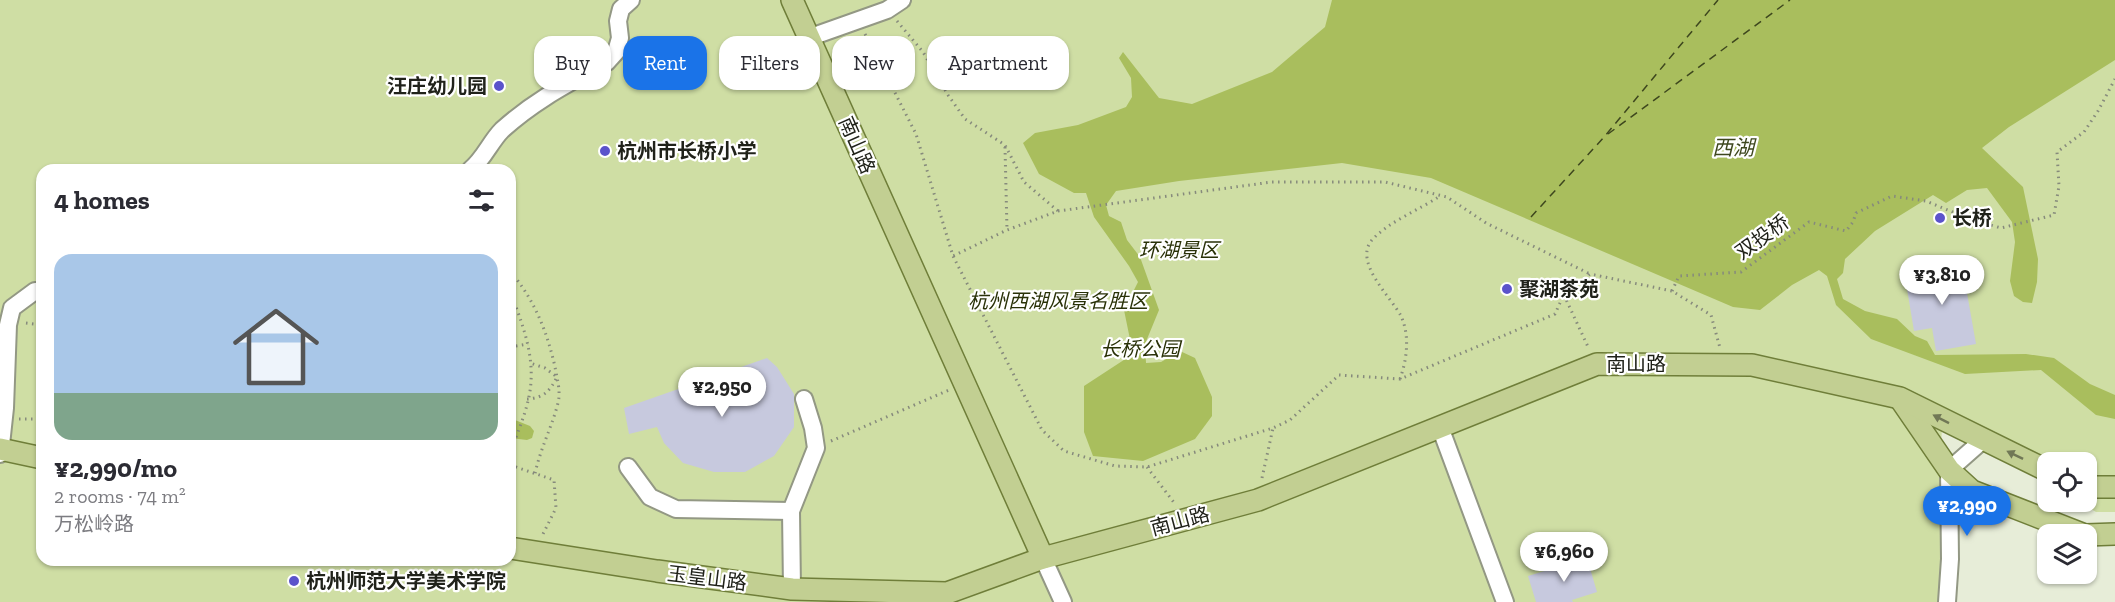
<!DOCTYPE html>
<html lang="en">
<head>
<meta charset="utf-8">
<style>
  :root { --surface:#fff; --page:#f2f2f3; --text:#2b2b33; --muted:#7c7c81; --line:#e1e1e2; --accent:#1a73e8 }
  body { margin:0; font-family:"Zilla Slab","Noto Sans SC",serif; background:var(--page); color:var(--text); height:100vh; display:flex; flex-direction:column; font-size:22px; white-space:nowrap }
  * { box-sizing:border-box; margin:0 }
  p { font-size:20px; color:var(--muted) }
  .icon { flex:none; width:33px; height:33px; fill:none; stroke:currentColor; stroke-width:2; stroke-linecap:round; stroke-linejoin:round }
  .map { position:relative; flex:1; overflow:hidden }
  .sheet { position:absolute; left:36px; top:164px; width:480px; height:402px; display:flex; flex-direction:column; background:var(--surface); border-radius:18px; box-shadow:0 2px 4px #0004 }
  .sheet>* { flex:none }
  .top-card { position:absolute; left:534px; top:36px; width:570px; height:54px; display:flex; gap:12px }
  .controls { position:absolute; left:2037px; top:452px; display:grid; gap:12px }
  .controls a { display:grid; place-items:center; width:60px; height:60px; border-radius:12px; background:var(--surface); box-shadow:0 2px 4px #0004; font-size:30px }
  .price { position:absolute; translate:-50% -51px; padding:0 14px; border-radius:21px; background:#fff; color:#222; font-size:20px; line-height:39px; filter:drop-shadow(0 2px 3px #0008) }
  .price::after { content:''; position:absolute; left:50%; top:36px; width:18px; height:14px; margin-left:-9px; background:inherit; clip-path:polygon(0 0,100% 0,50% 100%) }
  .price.current { background:var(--accent); color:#fff }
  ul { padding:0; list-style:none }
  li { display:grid; align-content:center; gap:12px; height:318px; padding:0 18px }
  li+li { border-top:2px solid var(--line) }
  li span { display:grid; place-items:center; height:186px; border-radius:18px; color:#555 }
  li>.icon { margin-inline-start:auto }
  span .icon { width:108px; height:108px; fill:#fffc; stroke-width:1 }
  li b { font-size:26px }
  h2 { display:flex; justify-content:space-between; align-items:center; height:72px; padding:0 18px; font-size:26px }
  .pill { padding:0 21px; border-radius:18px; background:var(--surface); box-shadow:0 2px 4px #0004; font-size:21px; line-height:54px }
  .pill.current { background:var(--accent); color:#fff }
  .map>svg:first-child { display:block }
  .green { fill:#cfdea4; fill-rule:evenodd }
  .water { fill:#a9be5d }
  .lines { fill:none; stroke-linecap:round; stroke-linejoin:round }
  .ferry { stroke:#3e471e; stroke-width:1.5; stroke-dasharray:8 6; stroke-linecap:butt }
  .building { fill:#c7c9de }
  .minor-casing { stroke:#939884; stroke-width:20 }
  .major-casing { stroke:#6f7e39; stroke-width:24 }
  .path { stroke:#868a7c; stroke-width:3; stroke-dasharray:1.5 4.5; stroke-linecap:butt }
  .minor { stroke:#fff; stroke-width:16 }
  .major { stroke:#c2cf92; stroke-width:21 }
  .oneway { fill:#717856 }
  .poi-dot { fill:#5b53cb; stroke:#fff; stroke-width:2 }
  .labels { text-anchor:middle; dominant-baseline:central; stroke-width:4.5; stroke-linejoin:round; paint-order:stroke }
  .poi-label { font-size:20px; font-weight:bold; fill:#20221a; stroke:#fff; text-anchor:start }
  .street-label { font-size:20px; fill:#20221a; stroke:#fff }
  .park-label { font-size:20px; font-style:italic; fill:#293107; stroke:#fff }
  .water-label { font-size:21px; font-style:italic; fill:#3e471e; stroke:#fff }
</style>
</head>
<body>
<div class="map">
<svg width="2115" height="602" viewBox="0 0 2115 602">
  <rect width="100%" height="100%" fill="#e7edd8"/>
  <path class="green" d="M0,0H2115V512H2096L2078,501H2086V462H2048L2047,483L1943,420C1936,480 1947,542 1942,602H0ZM42,170H510V560H42Z"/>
  <g class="water">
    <polygon points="1332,0 2115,0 2115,60 2009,127 1982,148 2023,187 2038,259 2037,282 2032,303 2023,302 2014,296 2010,281 2015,242 2012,222 1987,188 1967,190 1946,203 1933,195 1875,231 1845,259 1843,273 1837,279 1843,299 1865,311 1897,319 1915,336 1927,341 1935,355 2026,354 2054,358 2090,384 2115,395 2115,419 2096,415 2041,370 1965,374 1871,339 1836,305 1827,276 1819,270 1792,285 1760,310 1733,307 1431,178 1342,163 1179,181 1116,191 1106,205 1109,216 1121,222 1127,240 1140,257 1159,310 1145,344 1146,363 1161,362 1180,351 1195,358 1212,397 1212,416 1195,439 1143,461 1093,456 1084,432 1084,386 1133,354 1124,310 1138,282 1129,266 1094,217 1086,193 1074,193 1039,174 1023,143 1035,133 1078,125 1126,107 1132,97 1131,78 1119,58 1123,52 1159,98 1192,104 1272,72 1325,27"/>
    <polygon points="510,418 530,426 534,431 532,438 527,440 510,438"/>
  </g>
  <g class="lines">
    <g class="ferry">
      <polyline points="1608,134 1790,0"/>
      <polyline points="1531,217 1605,136 1718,0"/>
    </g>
  </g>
  <g class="building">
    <polygon points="1961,259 1976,344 1936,351 1932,328 1914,331 1905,277 1939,271 1938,263"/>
    <polygon points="767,358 777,367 794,394 794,427 774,456 745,472 714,472 683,463 664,443 657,427 629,434 624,408"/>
    <polygon points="1587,558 1597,592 1572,600 1573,602 1536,602 1528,576"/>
  </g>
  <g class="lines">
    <g class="minor-casing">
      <g id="minor">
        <polyline points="808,38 887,10 902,0"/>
        <path d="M470,170C484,159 490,142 502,130C535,100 569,83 607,62L616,52L620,38L618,21L621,9L631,0"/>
        <polyline points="1440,427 1505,602"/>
        <polyline points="0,454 5,408 8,325 12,308 35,291 42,291"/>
        <polyline points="628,467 650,497 676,509 791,511"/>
        <polyline points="1043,558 1063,602"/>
        <polyline points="792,589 791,511 816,448 813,428 804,399"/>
        <polyline points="1947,602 1950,559 1949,470 1983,440"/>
      </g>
    </g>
    <g class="major-casing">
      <g id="major">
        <polyline points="792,0 1043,558"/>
        <polyline points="1901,400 1949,470 1972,491 2082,534"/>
        <polyline points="0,449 42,458"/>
        <polyline points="2086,487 2115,487"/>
        <polyline points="2086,535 2115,534"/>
        <polyline points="510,548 657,571 792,589 947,593 1043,558 1258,500 1597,364 1752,365 1900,398 2048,471"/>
      </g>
    </g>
    <g class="path">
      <polyline points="897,21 923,52 948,95 965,119 1005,145 1024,182 1058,211 1007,230 953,256"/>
      <polyline points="865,34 916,134 953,256 1042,430 1064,451 1115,466 1147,467 1273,428 1290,420 1339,375 1400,379 1555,314 1564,294 1590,274 1672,291 1711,315 1720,348"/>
      <polyline points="1005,147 1007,230"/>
      <polyline points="1058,211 1272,182 1385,182 1447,197 1486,223 1590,274"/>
      <path d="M510,271C534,299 547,331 555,367C557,379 561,391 558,403C552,427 540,449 535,474"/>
      <path d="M510,291C521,320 533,350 531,381C530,405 518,431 510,453"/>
      <polyline points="1672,291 1679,276 1741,272 1809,222 1846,231 1853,222 1856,213 1892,196 1926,201 1967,218 2001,228 2054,215 2059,186 2057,152 2084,132 2098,111 2115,79"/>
      <polyline points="1564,295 1589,349"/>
      <polyline points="26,323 42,325"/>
      <polyline points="510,347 528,344"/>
      <path d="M1400,379C1407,359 1410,336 1401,316C1391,297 1353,262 1372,240C1388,222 1419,210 1440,196"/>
      <path d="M527,399C544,398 550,391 557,377L545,368L530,363"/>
      <polyline points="19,419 42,419"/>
      <polyline points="831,441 949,390"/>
      <polyline points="510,465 554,480 556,508 543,534"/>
      <polyline points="1147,467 1175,504"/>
      <polyline points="1262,478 1273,428"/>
    </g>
    <use href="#minor" class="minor"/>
    <use href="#major" class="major"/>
  </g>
  <defs><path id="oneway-solid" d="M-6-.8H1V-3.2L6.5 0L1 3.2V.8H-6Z" transform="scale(1.5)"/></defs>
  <g class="oneway">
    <use href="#oneway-solid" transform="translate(1941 419) rotate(-153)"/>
    <use href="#oneway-solid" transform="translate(2015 455) rotate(-154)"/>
  </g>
  <g class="poi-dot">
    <circle cx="499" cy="86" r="6"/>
    <circle cx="605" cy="151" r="6"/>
    <circle cx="1940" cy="218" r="6"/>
    <circle cx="1507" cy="289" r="6"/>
    <circle cx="294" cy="581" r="6"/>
  </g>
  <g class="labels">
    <g class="poi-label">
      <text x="487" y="86" text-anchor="end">汪庄幼儿园</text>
      <text x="617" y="151">杭州市长桥小学</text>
      <text x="1952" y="218">长桥</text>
      <text x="1519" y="289">聚湖茶苑</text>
      <text x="306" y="581">杭州师范大学美术学院</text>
    </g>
    <g class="street-label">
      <text transform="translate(857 145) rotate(66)">南山路</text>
      <text transform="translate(1762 237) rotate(-36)">双投桥</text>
      <text x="1636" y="364">南山路</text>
      <text transform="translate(1180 521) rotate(-15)">南山路</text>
      <text transform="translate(707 578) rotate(7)">玉皇山路</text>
    </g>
    <g class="park-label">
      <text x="1179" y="250">环湖景区</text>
      <text x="1058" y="301">杭州西湖风景名胜区</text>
      <text x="1140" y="349">长桥公园</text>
    </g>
    <g class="water-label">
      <text x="1733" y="147">西湖</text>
    </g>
  </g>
</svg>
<div class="controls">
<a><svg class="icon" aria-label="locate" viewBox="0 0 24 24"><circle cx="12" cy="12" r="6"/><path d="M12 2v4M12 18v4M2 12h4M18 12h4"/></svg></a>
<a><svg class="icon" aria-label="layers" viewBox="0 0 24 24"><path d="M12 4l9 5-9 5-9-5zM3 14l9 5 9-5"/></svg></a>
</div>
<b class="price" style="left:1942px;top:306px">¥3,810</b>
<b class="price" style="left:722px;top:418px">¥2,950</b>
<b class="price current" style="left:1967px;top:537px">¥2,990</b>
<b class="price" style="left:1564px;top:583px">¥6,960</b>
<div class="top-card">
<a class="pill">Buy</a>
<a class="pill current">Rent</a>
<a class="pill">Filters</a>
<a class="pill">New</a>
<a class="pill">Apartment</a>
</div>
<section class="sheet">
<h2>4 homes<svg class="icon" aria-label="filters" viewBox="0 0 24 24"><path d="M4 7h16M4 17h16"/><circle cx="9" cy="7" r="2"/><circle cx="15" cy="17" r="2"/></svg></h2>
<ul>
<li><span style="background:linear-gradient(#a9c7e8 75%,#7fa58c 0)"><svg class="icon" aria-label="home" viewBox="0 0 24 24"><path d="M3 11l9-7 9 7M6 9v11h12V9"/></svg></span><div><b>¥2,990/mo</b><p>2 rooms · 74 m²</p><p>万松岭路</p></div></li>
</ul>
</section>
</div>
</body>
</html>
